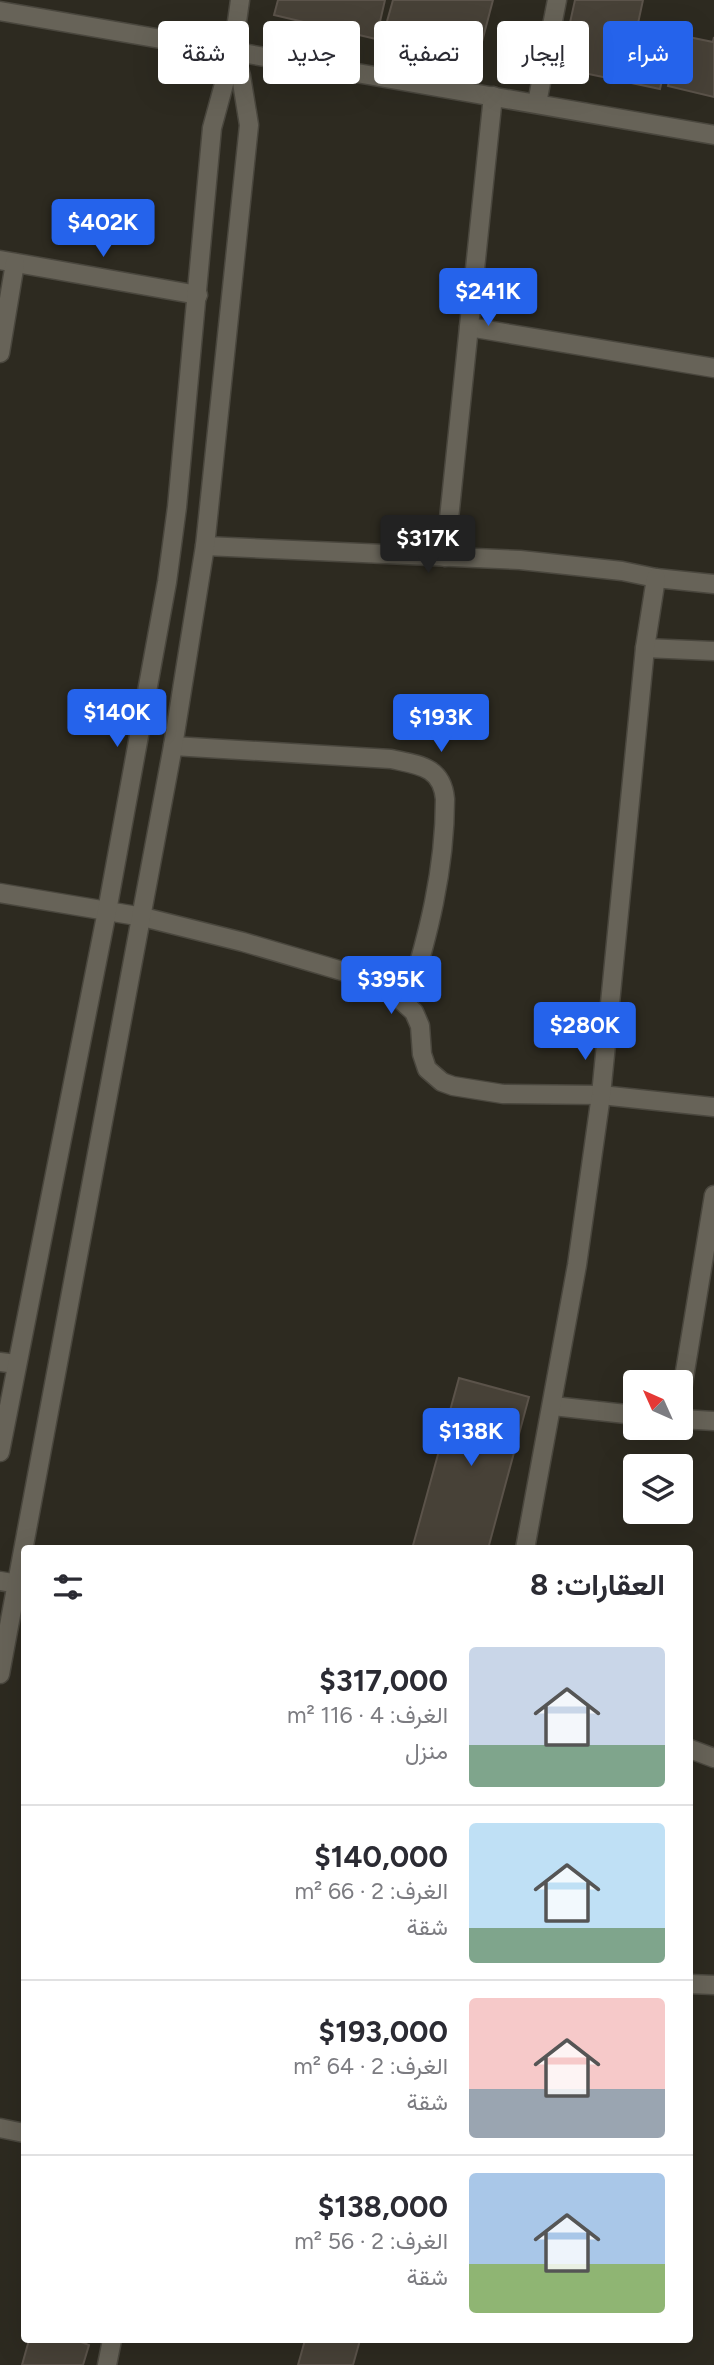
<!DOCTYPE html>
<html lang="ar">
<head>
<meta charset="utf-8">
<style>
  :root { --surface:#fff; --page:#f2f2f3; --text:#2b2b33; --muted:#7c7c81; --line:#e1e1e2; --accent:#2563eb }
  body { margin:0; font-family:Figtree,Vazirmatn,sans-serif; background:var(--page); color:var(--text); direction:rtl; height:100vh; display:flex; flex-direction:column; font-size:26px; white-space:nowrap }
  * { box-sizing:border-box; margin:0 }
  p { font-size:23px; color:var(--muted) }
  .icon { flex:none; width:38px; height:38px; fill:none; stroke:currentColor; stroke-width:2; stroke-linecap:round; stroke-linejoin:round }
  .map { position:relative; flex:1; overflow:hidden; direction:ltr }
  .sheet { position:absolute; left:21px; top:1545px; width:672px; height:798px; display:flex; flex-direction:column; background:var(--surface); border-radius:7px; box-shadow:0 7px 28px #0002; direction:rtl }
  .sheet>* { flex:none }
  .guide { position:absolute; left:21px; top:21px; width:672px; height:63px; direction:rtl; display:flex; gap:14px }
  .needle { width:46px; rotate:315deg }
  .fabs { position:absolute; left:623px; top:1370px; display:grid; gap:14px }
  .fabs a { display:grid; place-items:center; width:70px; height:70px; border-radius:7px; background:var(--surface); box-shadow:0 7px 28px #0002; font-size:35px }
  .price { position:absolute; translate:-50% -60px; padding:0 16px; border-radius:7px; background:var(--accent); color:#fff; font-size:23px; line-height:46px; filter:drop-shadow(0 2px 4px #0008) }
  .price::after { content:''; position:absolute; left:50%; top:42px; width:21px; height:16px; margin-left:-10px; background:inherit; clip-path:polygon(0 0,100% 0,50% 100%) }
  .price.current { background:#222; color:#fff }
  ul { padding:0; list-style:none }
  li { display:flex; align-items:center; gap:21px; height:175px; padding:0 28px }
  li+li { border-top:2px solid var(--line) }
  li span { display:grid; place-items:center; flex:none; width:196px; height:140px; border-radius:7px; color:#555 }
  li>.icon { margin-inline-start:auto }
  span .icon { width:84px; height:84px; fill:#fffc; stroke-width:1 }
  li b { font-size:30px }
  h2 { display:flex; justify-content:space-between; align-items:center; height:84px; padding:0 28px; font-size:30px }
  .pill { padding:0 24px; border-radius:7px; background:var(--surface); box-shadow:0 7px 28px #0002; font-size:24px; line-height:63px }
  .pill.current { background:var(--accent); color:#fff }
  .map>svg:first-child { display:block }
  .building { fill:#474137; stroke:#5b534a; stroke-width:2 }
  .lines { fill:none; stroke-linecap:round; stroke-linejoin:round }
  .minor-casing { stroke:#4a473e; stroke-width:21 }
  .secondary-casing { stroke:#4a473e; stroke-width:21 }
  .minor { stroke:#676358; stroke-width:18 }
  .secondary { stroke:#676358; stroke-width:18 }
</style>
</head>
<body>
<div class="map">
<svg width="714" height="2365" viewBox="0 0 714 2365">
  <rect width="100%" height="100%" fill="#2d2a20"/>
  <g class="building">
    <polygon points="278,0 385,0 376,39 274,15"/>
    <polygon points="393,0 493,0 478,57 384,32"/>
    <polygon points="575,0 643,0 637,28 672,36 660,89 560,68"/>
    <polygon points="679,35 713,42 714,37 714,97 668,86"/>
    <polygon points="459,1378 529,1397 488,1549 412,1549"/>
    <polygon points="29,2340 76,2340 89,2345 83,2365 22,2365"/>
    <polygon points="305,2340 360,2340 353,2365 298,2365"/>
  </g>
  <g class="lines">
    <g class="minor-casing">
      <g id="minor">
        <polyline points="0,11 714,135"/>
        <polyline points="537,103 557,0"/>
        <polyline points="0,260 198,295"/>
        <polyline points="469,327 714,368"/>
        <polyline points="0,353 15,263"/>
        <polyline points="205,546 520,560 622,571 656,578 714,584"/>
        <polyline points="445,557 493,96"/>
        <polyline points="645,648 714,651"/>
        <path d="M173,746L391,759C418,765 442,766 445,799C445,871 428,936 407,1004"/>
        <polyline points="0,893 143,917 243,942 366,978 393,993 414,1012 420,1026 422,1054 427,1069 442,1082 453,1086 503,1094 601,1095 714,1107"/>
        <polyline points="0,1362 16,1364"/>
        <polyline points="681,1396 714,1195"/>
        <polyline points="553,1406 635,1415"/>
        <polyline points="681,1419 714,1421"/>
        <polyline points="525,1549 577,1265 601,1095 645,648 656,578"/>
        <polyline points="0,1581 24,1585"/>
        <polyline points="690,1749 714,1758"/>
        <polyline points="690,1984 714,1985"/>
        <polyline points="0,2128 24,2133"/>
        <polyline points="107,2365 112,2340"/>
      </g>
    </g>
    <g class="secondary-casing">
      <g id="secondary">
        <polyline points="0,1452 107,911 167,582 177,507 212,128 233,51 240,0"/>
        <polyline points="0,1674 173,746 205,546 249,125 241,76 233,51"/>
      </g>
    </g>
    <use href="#minor" class="minor"/>
    <use href="#secondary" class="secondary"/>
  </g>
</svg>
<div class="fabs">
<a><svg class="needle" viewBox="-14 -14 28 28"><path d="M0-13l5 13h-10z" fill="#e53935"/><path d="M0 13l5-13h-10z" fill="#7c7c81"/></svg></a>
<a><svg class="icon" aria-label="layers" viewBox="0 0 24 24"><path d="M12 4l9 5-9 5-9-5zM3 14l9 5 9-5"/></svg></a>
</div>
<b class="price" style="left:103px;top:259px">$402K</b>
<b class="price" style="left:488px;top:328px">$241K</b>
<b class="price current" style="left:428px;top:575px">$317K</b>
<b class="price" style="left:117px;top:749px">$140K</b>
<b class="price" style="left:441px;top:754px">$193K</b>
<b class="price" style="left:391px;top:1016px">$395K</b>
<b class="price" style="left:585px;top:1062px">$280K</b>
<b class="price" style="left:471px;top:1468px">$138K</b>
<div class="guide">
<a class="pill current">شراء</a>
<a class="pill">إيجار</a>
<a class="pill">تصفية</a>
<a class="pill">جديد</a>
<a class="pill">شقة</a>
</div>
<section class="sheet">
<h2>العقارات: 8<svg class="icon" aria-label="filters" viewBox="0 0 24 24"><path d="M4 7h16M4 17h16"/><circle cx="9" cy="7" r="2"/><circle cx="15" cy="17" r="2"/></svg></h2>
<ul>
<li><span style="background:linear-gradient(#c9d6e8 70%,#7fa58c 0)"><svg class="icon" aria-label="home" viewBox="0 0 24 24"><path d="M3 11l9-7 9 7M6 9v11h12V9"/></svg></span><div><b>$317,000</b><p>الغرف: 4 · 116 m²</p><p>منزل</p></div></li>
<li><span style="background:linear-gradient(#bfe0f5 75%,#7fa58c 0)"><svg class="icon" aria-label="home" viewBox="0 0 24 24"><path d="M3 11l9-7 9 7M6 9v11h12V9"/></svg></span><div><b>$140,000</b><p>الغرف: 2 · 66 m²</p><p>شقة</p></div></li>
<li><span style="background:linear-gradient(#f6c9c9 65%,#9aa5b1 0)"><svg class="icon" aria-label="home" viewBox="0 0 24 24"><path d="M3 11l9-7 9 7M6 9v11h12V9"/></svg></span><div><b>$193,000</b><p>الغرف: 2 · 64 m²</p><p>شقة</p></div></li>
<li><span style="background:linear-gradient(#a9c7e8 65%,#8fb573 0)"><svg class="icon" aria-label="home" viewBox="0 0 24 24"><path d="M3 11l9-7 9 7M6 9v11h12V9"/></svg></span><div><b>$138,000</b><p>الغرف: 2 · 56 m²</p><p>شقة</p></div></li>
</ul>
</section>
</div>
</body>
</html>
